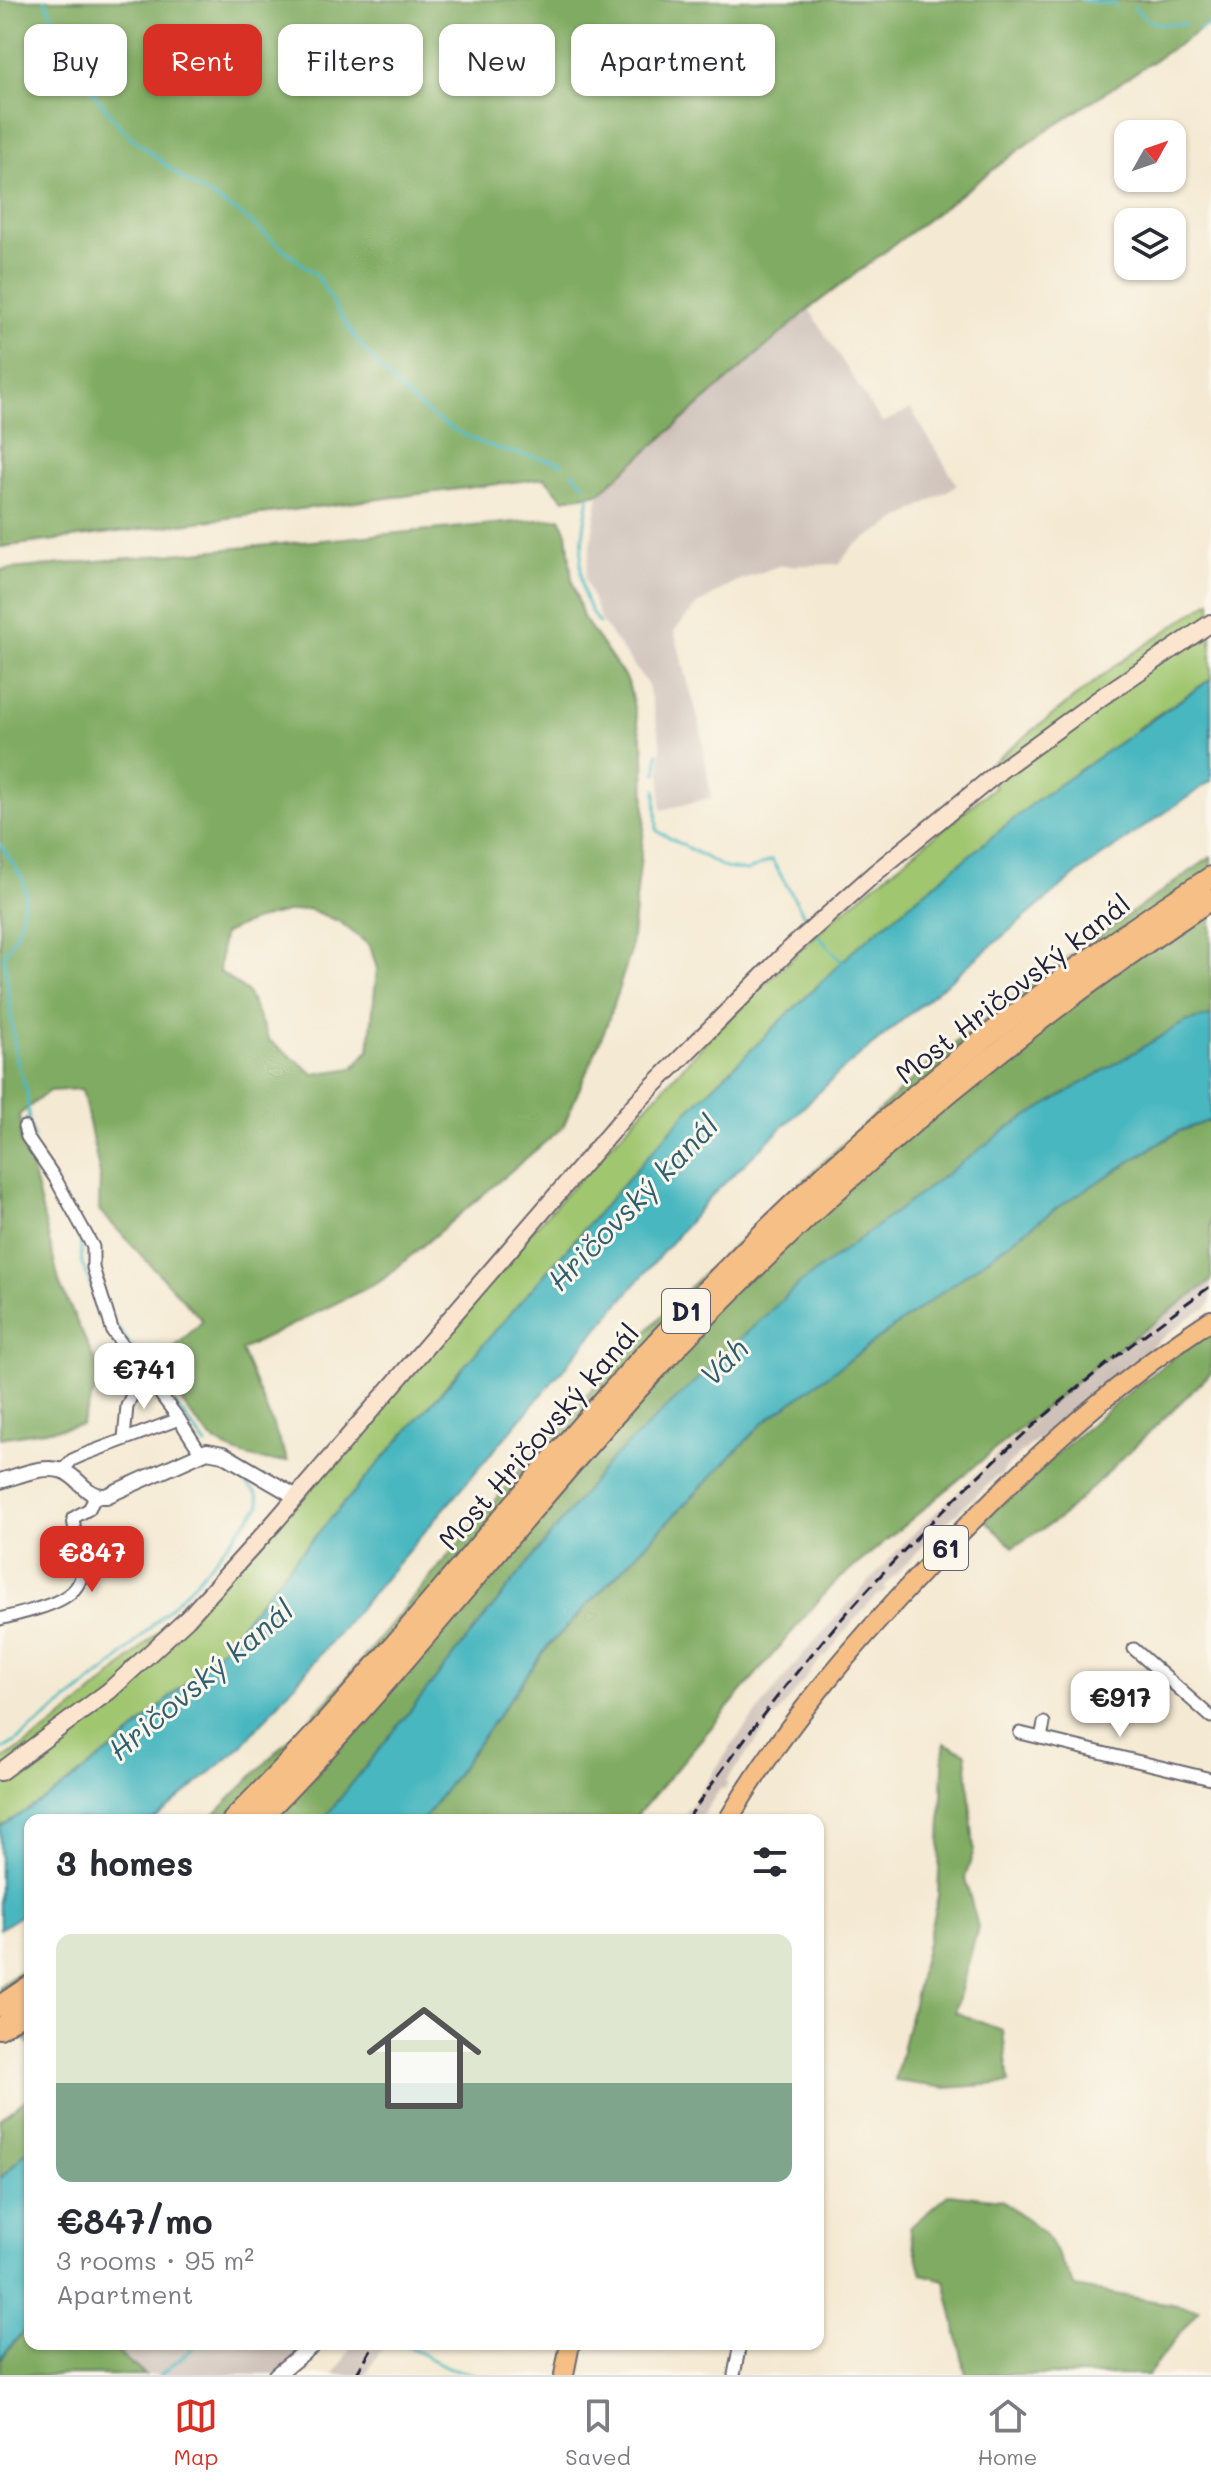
<!DOCTYPE html>
<html lang="en">
<head>
<meta charset="utf-8">
<style>
  :root { --surface:#fff; --page:#f7f7f7; --text:#2b2b33; --muted:#7c7c81; --line:#e1e1e2; --accent:#d93025 }
  body { margin:0; font-family:Mali,sans-serif; background:var(--page); color:var(--text); height:100vh; display:flex; flex-direction:column; font-size:30px; white-space:nowrap }
  * { box-sizing:border-box; margin:0 }
  p { font-size:26px; color:var(--muted) }
  .icon { flex:none; width:44px; height:44px; fill:none; stroke:currentColor; stroke-width:2; stroke-linecap:round; stroke-linejoin:round }
  .map { position:relative; flex:1; overflow:hidden }
  .sheet { position:absolute; left:24px; top:1814px; width:800px; height:536px; display:flex; flex-direction:column; background:var(--surface); border-radius:16px; box-shadow:0 2px 6px #0004 }
  .sheet>* { flex:none }
  .banner { position:absolute; left:24px; top:24px; width:800px; height:72px; display:flex; gap:16px }
  .needle { width:52px; rotate:50deg }
  .controls { position:absolute; left:1114px; top:120px; display:grid; gap:16px }
  .controls a { display:grid; place-items:center; width:72px; height:72px; border-radius:16px; background:var(--surface); box-shadow:0 2px 6px #0004; font-size:40px }
  .price { position:absolute; translate:-50% -68px; padding:0 18px; border-radius:16px; background:#fff; color:#222; font-size:26px; line-height:52px; filter:drop-shadow(0 2px 4px #0008) }
  .price::after { content:''; position:absolute; left:50%; top:48px; width:24px; height:18px; margin-left:-12px; background:inherit; clip-path:polygon(0 0,100% 0,50% 100%) }
  .price.current { background:var(--accent); color:#fff }
  ul { padding:0; list-style:none }
  li { display:grid; align-content:center; gap:16px; height:424px; padding:0 32px }
  li span { display:grid; place-items:center; height:248px; border-radius:16px; color:#555 }
  li>.icon { margin-inline-start:auto }
  span .icon { width:144px; height:144px; fill:#fffc; stroke-width:1 }
  li b { font-size:34px }
  h2 { display:flex; justify-content:space-between; align-items:center; height:96px; padding:0 32px; font-size:34px }
  .chip { padding:0 28px; border-radius:16px; background:var(--surface); box-shadow:0 2px 6px #0004; font-size:28px; line-height:72px }
  .chip.current { background:var(--accent); color:#fff }
  .dock { display:flex; justify-content:space-around; align-items:center; height:112px; border-top:2px solid var(--line); background:var(--surface); font-size:22px; color:var(--muted) }
  .dock a { display:grid; justify-items:center; gap:4px }
  .dock .current { color:var(--accent) }
  .map>svg:first-child { display:block }
  .industrial { fill:#cec1ba }
  .green { fill:#a0c670; stroke:#617456; stroke-width:2 }
  .forest { fill:#80ab62; stroke:#51664e; stroke-width:2; fill-rule:evenodd }
  .water { fill:#48b7c0; stroke:#356c7e; stroke-width:2 }
  .lines { fill:none; stroke-linecap:round; stroke-linejoin:round }
  .stream { stroke:#48b7c0; stroke-width:3 }
  .minor-casing { stroke:#6c6870; stroke-width:15 }
  .tertiary-casing { stroke:#6c6870; stroke-width:18 }
  .secondary-casing { stroke:#6c6870; stroke-width:20 }
  .primary-casing { stroke:#6c6870; stroke-width:22 }
  .motorway-casing { stroke:#6c6870; stroke-width:24 }
  .minor { stroke:#fff; stroke-width:11 }
  .tertiary { stroke:#fff; stroke-width:14 }
  .secondary { stroke:#fbe5cf; stroke-width:16 }
  .primary { stroke:#f5bf86; stroke-width:18 }
  .motorway { stroke:#f5bf86; stroke-width:20 }
  .rail { stroke:#22223b; stroke-width:3; stroke-dasharray:12 6; stroke-linecap:butt }
  .labels { text-anchor:middle; dominant-baseline:central; stroke-width:6; stroke-linejoin:round; paint-order:stroke }
  .shield { fill:#fbf7ec; stroke:#636270; stroke-width:2 }
  .shield-label { font-size:26px; font-weight:bold; fill:#22223b }
  .street-label { font-size:28px; fill:#22223b; stroke:#fbf7ec }
  .water-label { font-size:30px; font-style:italic; fill:#315e70; stroke:#fbf7ec }
</style>
</head>
<body>
<div class="map">
<svg width="1211" height="2375" viewBox="0 0 1211 2375">
  <rect width="100%" height="100%" fill="#fbf7ec"/>
  <filter id="ink" filterUnits="userSpaceOnUse"><feTurbulence type="fractalNoise" baseFrequency=".0125" numOctaves="2"/><feDisplacementMap in="SourceGraphic" scale="16" xChannelSelector="R" yChannelSelector="G"/><feConvolveMatrix kernelMatrix="1 2 1 2 8 2 1 2 1" color-interpolation-filters="sRGB"/></filter>
  <filter id="wash" filterUnits="userSpaceOnUse"><feTurbulence type="fractalNoise" baseFrequency=".006" numOctaves="4" result="noise"/><feDisplacementMap in="SourceGraphic" scale="32" xChannelSelector="R" yChannelSelector="G"/><feGaussianBlur stdDeviation="1.8" result="paint"/><feColorMatrix in="noise" values="0 0 0 0 0 0 0 0 0 0 0 0 0 0 0 0 0 1.4 0 .05"/><feComposite in="paint" operator="in"/></filter>
  <g filter="url(#wash)">
    <rect width="100%" height="100%" fill="#f4e9d2"/>
    <g class="industrial">
      <polygon points="809,309 882,423 911,409 957,485 853,546 839,564 778,566 735,582 697,605 674,631 701,729 711,798 661,810 661,744 648,685 601,621 585,579 599,493"/>
      <polygon points="1211,1281 1211,1302 1207,1308 1190,1317 1109,1379 1021,1453 1003,1470 1004,1472 999,1477 997,1476 942,1526 944,1529 939,1534 936,1532 884,1587 886,1590 880,1595 878,1594 855,1619 825,1657 823,1656 747,1753 726,1781 728,1783 724,1789 721,1788 699,1820 681,1820 737,1738 802,1655 905,1542 1057,1398 1097,1364"/>
      <polygon points="107,2344 312,2344 293,2375 145,2375"/>
      <polygon points="353,2344 384,2344 366,2375 334,2375"/>
    </g>
    <path class="green" d="M1211,601V679L1139,727L458,1372L217,1653L127,1738L56,1792L0,1827V1761C75,1718 142,1647 204,1587L713,1034L834,918L995,786L983,770L1116,665Z"/>
    <g class="forest">
      <polygon points="0,0 1211,0 1211,23 1027,144 809,309 599,493 563,499 545,478 0,547"/>
      <path d="M560,518L567,532L572,580L583,617L628,682L644,749L645,820L630,954L606,1027L563,1127L381,1281L241,1350L288,1461C264,1463 228,1454 210,1437C189,1417 173,1388 155,1365L203,1321L99,1210L100,1175L82,1089L49,1091L19,1115L60,1285L101,1374L81,1425L0,1438V570ZM308,909L340,922L370,946L377,969L369,1050L353,1068L314,1074L269,1040L247,992L219,971L223,934C251,920 277,912 308,909Z"/>
      <polygon points="1211,857 1211,1016 1185,1022 1008,1128 608,1463 323,1820 209,1820 327,1701 555,1428 683,1293 929,1064 1027,986"/>
      <polygon points="1211,1120 1211,1281 1097,1364 829,1588 633,1820 423,1820 547,1648 763,1423 1061,1205 1180,1131"/>
      <path d="M1211,1330V1373L1060,1518L1013,1547L985,1520C1058,1450 1129,1388 1211,1330Z"/>
      <polygon points="944,1743 966,1753 974,1850 965,1878 978,1927 955,2012 1003,2031 1009,2083 946,2088 895,2081 938,1896"/>
      <polygon points="30,1963 30,2046 0,2003 0,1986"/>
      <polygon points="30,2096 30,2148 0,2179 0,2120"/>
      <polygon points="949,2194 1001,2200 1045,2233 1075,2287 1199,2309 1148,2375 966,2375 945,2280 922,2274 909,2228"/>
      <polygon points="30,2323 30,2344 107,2344 145,2375 0,2375 0,2360"/>
    </g>
    <g class="water">
      <polygon points="1211,679 1211,781 1083,869 839,1073 708,1199 242,1746 154,1820 30,1820 30,1909 0,1929 0,1827 56,1792 127,1738 217,1653 296,1558 683,1116 856,948 1038,799"/>
      <polygon points="1211,1016 1211,1120 1179,1131 1061,1205 763,1423 547,1647 423,1820 323,1820 608,1463 798,1285 1008,1128 1185,1022"/>
      <polygon points="30,2148 30,2323 0,2359 0,2179"/>
    </g>
    <g class="lines">
      <g class="stream">
        <path d="M45,0L80,76L124,131L186,181L242,215L312,272L320,280C360,355 417,426 503,450C523,456 544,457 563,464"/>
        <polyline points="1082,0 1116,5"/>
        <path d="M1134,7C1151,27 1160,24 1185,24"/>
        <polyline points="1199,30 1211,22"/>
        <polyline points="572,472 584,484"/>
        <path d="M589,496C583,538 570,589 599,623"/>
        <polyline points="657,773 658,753"/>
        <polyline points="656,790 657,831 725,868 747,871 772,860 808,922"/>
        <polyline points="0,844 23,879 26,893 19,928 4,956 16,1058 27,1092 29,1124 34,1137"/>
        <polyline points="815,932 842,962"/>
        <polyline points="80,1236 82,1264 98,1303"/>
        <polyline points="118,1328 206,1445"/>
        <polyline points="0,1751 15,1742 115,1663 197,1580 260,1505 257,1494 221,1460"/>
        <polyline points="403,2344 447,2367 476,2375"/>
        <polyline points="160,2375 198,2344"/>
      </g>
    </g>
  </g>
  <g filter="url(#ink)">
    <g class="lines">
      <g class="minor-casing">
        <g id="minor">
          <polyline points="24,1127 27,1137 55,1178 93,1247 93,1268 113,1332 179,1419 200,1452"/>
          <polyline points="124,1439 127,1406 143,1370"/>
          <polyline points="62,1471 72,1460 83,1455 179,1419"/>
          <path d="M0,1619C23,1612 77,1604 81,1576C82,1558 75,1535 73,1518L89,1509L96,1496"/>
          <polyline points="1134,1649 1211,1717"/>
          <polyline points="1020,1733 1211,1779"/>
          <polyline points="1041,1738 1044,1723"/>
          <polyline points="734,2375 740,2344"/>
        </g>
      </g>
      <g class="tertiary-casing">
        <g id="tertiary">
          <path d="M0,1481C19,1476 44,1464 63,1471C81,1478 85,1497 106,1496L207,1451L223,1454L295,1496"/>
          <polyline points="276,2375 314,2344"/>
        </g>
      </g>
      <g class="secondary-casing">
        <polyline id="secondary" points="0,1772 109,1691 187,1619 274,1523 635,1104 790,949 875,873 1001,770 1103,696 1211,623"/>
      </g>
      <g class="primary-casing">
        <g id="primary">
          <path d="M728,1820C783,1727 853,1646 927,1567C1018,1472 1101,1392 1211,1320"/>
          <polyline points="564,2375 570,2344"/>
        </g>
      </g>
      <g class="motorway-casing">
        <g id="motorway">
          <path d="M233,1820C263,1789 294,1758 323,1726C432,1606 532,1477 642,1358C810,1175 1001,1011 1211,877"/>
          <path d="M258,1820C399,1678 520,1516 656,1369C822,1191 1008,1032 1211,899"/>
          <polyline points="0,2006 30,1986"/>
          <polyline points="0,2028 30,2008"/>
        </g>
      </g>
      <use href="#minor" class="minor"/>
      <use href="#tertiary" class="tertiary"/>
      <use href="#secondary" class="secondary"/>
      <use href="#primary" class="primary"/>
      <use href="#motorway" class="motorway"/>
      <g class="rail">
        <path d="M687,1820C828,1612 1005,1430 1211,1286"/>
        <polyline points="356,2375 374,2344"/>
      </g>
    </g>
  </g>
  <g class="labels">
    <g class="shield">
      <rect x="662" y="1289" width="48" height="44" rx="6"/>
      <rect x="924" y="1526" width="44" height="44" rx="6"/>
    </g>
    <g class="shield-label">
      <text x="686" y="1311">D1</text>
      <text x="946" y="1548">61</text>
    </g>
    <g class="street-label">
      <text transform="translate(1012 988) rotate(-38)">Most Hričovský kanál</text>
      <text transform="translate(538 1436) rotate(-49)">Most Hričovský kanál</text>
    </g>
    <g class="water-label">
      <text transform="translate(632 1202) rotate(-46)">Hričovský kanál</text>
      <text transform="translate(723 1361) rotate(-44)">Váh</text>
      <text transform="translate(200 1679) rotate(-40)">Hričovský kanál</text>
    </g>
  </g>
</svg>
<div class="controls">
<a><svg class="needle" viewBox="-14 -14 28 28"><path d="M0-13l5 13h-10z" fill="#e53935"/><path d="M0 13l5-13h-10z" fill="#7c7c81"/></svg></a>
<a><svg class="icon" aria-label="layers" viewBox="0 0 24 24"><path d="M12 4l9 5-9 5-9-5zM3 14l9 5 9-5"/></svg></a>
</div>
<b class="price" style="left:144px;top:1411px">€741</b>
<b class="price current" style="left:92px;top:1594px">€847</b>
<b class="price" style="left:1120px;top:1739px">€917</b>
<div class="banner">
<a class="chip">Buy</a>
<a class="chip current">Rent</a>
<a class="chip">Filters</a>
<a class="chip">New</a>
<a class="chip">Apartment</a>
</div>
<section class="sheet">
<h2>3 homes<svg class="icon" aria-label="filters" viewBox="0 0 24 24"><path d="M4 7h16M4 17h16"/><circle cx="9" cy="7" r="2"/><circle cx="15" cy="17" r="2"/></svg></h2>
<ul>
<li><span style="background:linear-gradient(#dfe7d0 60%,#7fa58c 0)"><svg class="icon" aria-label="home" viewBox="0 0 24 24"><path d="M3 11l9-7 9 7M6 9v11h12V9"/></svg></span><div><b>€847/mo</b><p>3 rooms · 95 m²</p><p>Apartment</p></div></li>
</ul>
</section>
</div>
<nav class="dock">
<a class="current"><svg class="icon" aria-label="map" viewBox="0 0 24 24"><path d="M3 6l6-2 6 2 6-2v14l-6 2-6-2-6 2zM9 4v14M15 6v14"/></svg>Map</a>
<a><svg class="icon" aria-label="saved" viewBox="0 0 24 24"><path d="M7 4h10v16l-5-4-5 4z"/></svg>Saved</a>
<a><svg class="icon" aria-label="home" viewBox="0 0 24 24"><path d="M3 11l9-7 9 7M6 9v11h12V9"/></svg>Home</a>
</nav>
</body>
</html>
